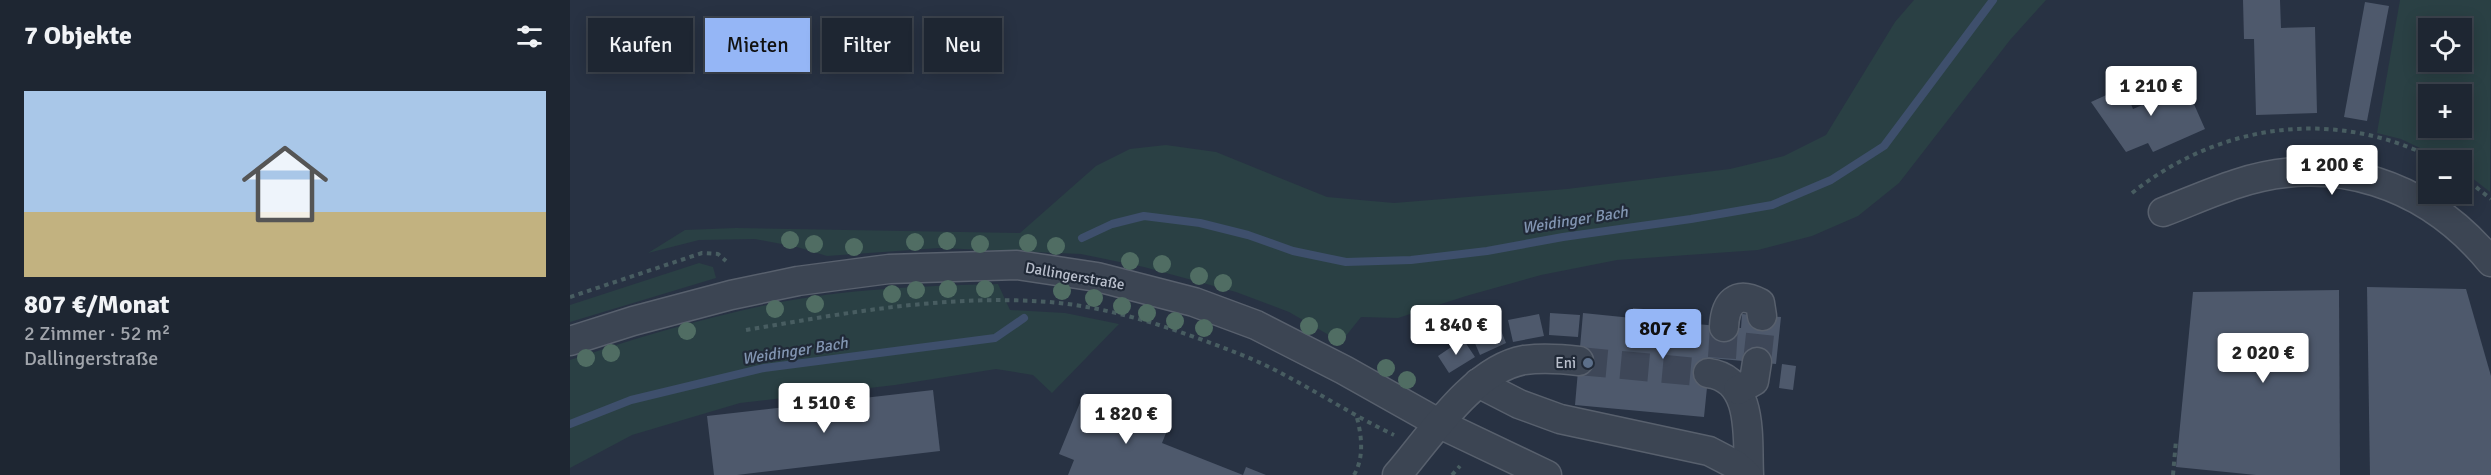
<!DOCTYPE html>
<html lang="de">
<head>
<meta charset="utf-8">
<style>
  :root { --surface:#1e2632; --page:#262e3a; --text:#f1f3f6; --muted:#a1a5ac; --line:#3c434d; --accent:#95b6f6 }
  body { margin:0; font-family:Signika,sans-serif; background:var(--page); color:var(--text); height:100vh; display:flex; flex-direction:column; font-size:22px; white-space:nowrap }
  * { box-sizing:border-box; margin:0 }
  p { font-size:20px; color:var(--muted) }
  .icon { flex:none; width:33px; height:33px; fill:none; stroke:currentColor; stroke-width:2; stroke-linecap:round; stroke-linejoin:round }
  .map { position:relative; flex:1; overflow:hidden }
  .details { display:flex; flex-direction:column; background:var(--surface); width:570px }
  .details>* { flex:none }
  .banner { position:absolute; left:18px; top:18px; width:570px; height:54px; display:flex; gap:12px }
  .fabs { position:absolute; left:1848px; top:18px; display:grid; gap:12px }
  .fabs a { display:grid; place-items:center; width:54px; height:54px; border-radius:0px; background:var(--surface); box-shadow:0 3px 15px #0003,0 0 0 2px var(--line); font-size:30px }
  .price { position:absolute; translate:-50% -51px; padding:0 14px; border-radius:6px; background:#fff; color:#222; font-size:20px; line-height:39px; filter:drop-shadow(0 2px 3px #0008) }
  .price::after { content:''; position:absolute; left:50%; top:36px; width:18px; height:14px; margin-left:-9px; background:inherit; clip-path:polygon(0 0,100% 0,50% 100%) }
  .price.on { background:var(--accent); color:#111 }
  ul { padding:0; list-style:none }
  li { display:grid; align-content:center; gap:12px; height:318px; padding:0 24px }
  li span { display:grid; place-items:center; height:186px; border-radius:0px; color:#555 }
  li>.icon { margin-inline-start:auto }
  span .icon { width:108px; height:108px; fill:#fffc; stroke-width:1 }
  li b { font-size:26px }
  h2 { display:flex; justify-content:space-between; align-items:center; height:72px; padding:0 24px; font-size:26px }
  .chip { padding:0 21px; border-radius:0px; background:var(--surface); box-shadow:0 3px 15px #0003,0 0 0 2px var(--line); font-size:21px; line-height:54px }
  .chip.on { background:var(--accent); color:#111 }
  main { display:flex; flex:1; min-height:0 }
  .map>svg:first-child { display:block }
  .green { fill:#2a4044; fill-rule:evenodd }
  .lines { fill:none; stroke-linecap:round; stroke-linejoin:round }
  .stream { stroke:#3e4f6c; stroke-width:8 }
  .building { fill:#4e596c }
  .minor-tunnel { stroke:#3e4758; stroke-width:28; stroke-dasharray:28 14; stroke-linecap:butt }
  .minor-casing { stroke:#58606d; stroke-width:31 }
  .path { stroke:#485d61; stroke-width:4; stroke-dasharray:4.5 4.5; stroke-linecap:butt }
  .minor { stroke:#3c4553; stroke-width:28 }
  .tree { fill:#506d63 }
  .service-dot { fill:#5c6f8a; stroke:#212a38; stroke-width:2 }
  .labels { text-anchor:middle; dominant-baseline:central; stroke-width:4.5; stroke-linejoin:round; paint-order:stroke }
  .street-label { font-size:15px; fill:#bac0cd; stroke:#212a38 }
  .poi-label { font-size:15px; fill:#bac0cd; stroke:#212a38; text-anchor:end }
  .water-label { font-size:16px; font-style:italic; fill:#8295b2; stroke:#212a38 }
</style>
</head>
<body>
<main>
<section class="details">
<h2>7 Objekte<svg class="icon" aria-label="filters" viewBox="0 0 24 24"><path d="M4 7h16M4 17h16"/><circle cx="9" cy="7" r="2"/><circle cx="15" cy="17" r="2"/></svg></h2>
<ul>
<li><span style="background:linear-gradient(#a9c7e8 65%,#c2b280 0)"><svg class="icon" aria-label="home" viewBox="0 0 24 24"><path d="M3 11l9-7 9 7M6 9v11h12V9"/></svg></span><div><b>807 €/Monat</b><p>2 Zimmer · 52 m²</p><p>Dallingerstraße</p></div></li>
</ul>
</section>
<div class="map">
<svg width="1921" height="475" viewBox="0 0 1921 475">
  <rect width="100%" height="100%" fill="#283243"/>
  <g class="green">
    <polygon points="1344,0 1476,0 1440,40 1329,183 1288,216 1242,236 1188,250 1047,260 971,275 896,296 828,318 791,317 771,342 719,312 666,292 574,267 511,254 369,248 257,256 227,247 185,239 129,240 78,253 115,230 166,228 450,233 526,166 560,149 596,145 646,152 757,197 824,203 997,189 1160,169 1214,156 1256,135 1325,22"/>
    <path d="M1830,0H1921L1920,192L1892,170V160H1875L1831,139L1807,133ZM1892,28V62H1858V28ZM1892,94V128H1858V94Z"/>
    <polygon points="129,263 143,267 146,278 0,322 0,305"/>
    <path d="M428,284L440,310L495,313L549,324L482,393L463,375L426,369L325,385L170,403L62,435L0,468V360C66,338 133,318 201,304C275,289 352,286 428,284Z"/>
  </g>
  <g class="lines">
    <g class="stream">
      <polyline points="512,238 542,224 574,216 630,223 678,235 723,251 776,262 841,260 917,251 993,237 1121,219 1202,205 1261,180 1314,146 1423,0"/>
      <polyline points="0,424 61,400 194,368 425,338 454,318"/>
    </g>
  </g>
  <g class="building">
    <polygon points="1673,0 1710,0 1711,28 1745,27 1747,113 1686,115 1684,39 1674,39"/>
    <polygon points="1795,2 1819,6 1797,121 1774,117"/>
    <polygon points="1602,82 1605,89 1615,84 1635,129 1583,152 1578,143 1556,152 1521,102 1554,87 1563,109 1577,103 1573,95"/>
    <polygon points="1797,287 1896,289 1921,376 1921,475 1800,475"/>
    <polygon points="1769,290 1770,475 1686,475 1606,467 1623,292"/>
    <polygon points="1063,308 1094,311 1093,321 1171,328 1172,314 1211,317 1206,364 1140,358 1134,417 1005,405 1013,313 1062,318"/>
    <polygon points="980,313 1010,315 1008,337 979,335"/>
    <polygon points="969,314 974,336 943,342 938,320"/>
    <polygon points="928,323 936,343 910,355 901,334"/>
    <polygon points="893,339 905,357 879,373 868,356"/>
    <polygon points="1212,364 1226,366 1223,390 1209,388"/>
    <polygon points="363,390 370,451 167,475 144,475 137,416"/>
    <polygon points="514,393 598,428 592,443 673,475 498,475 504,460 489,454"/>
    <polygon points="676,467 696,475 673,475"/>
  </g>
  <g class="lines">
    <g class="minor-tunnel">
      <polyline points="1152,358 1154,327"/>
      <polyline points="1009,361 1138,373"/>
      <polyline points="1187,362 1192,316"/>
    </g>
    <g class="minor-casing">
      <g id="minor">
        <path d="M1593,212C1617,203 1641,192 1666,184C1763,152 1857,184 1921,262"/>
        <path d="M1154,327C1155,303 1166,290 1190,303L1192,316"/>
        <polyline points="0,341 63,321 161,295 228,281 319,269 447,265 527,277 624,302 686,325 774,370 870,424 977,475"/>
        <path d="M1138,373C1185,379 1177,440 1179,475"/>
        <polyline points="908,383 949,404 990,419 1139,451 1166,465 1177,475"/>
        <polyline points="1168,390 1184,381 1187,362"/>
        <path d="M827,475C859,438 903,369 954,360C971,358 992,359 1009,361"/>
      </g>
    </g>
    <g class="path">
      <polyline points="1892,176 1921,199"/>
      <path d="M1562,193C1650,123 1765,107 1867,160"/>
      <polyline points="0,297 132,253 148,254 156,261"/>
      <path d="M176,330C275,313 378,294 479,302C543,307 608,330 667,353C722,374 771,410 824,435"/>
      <path d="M784,475C794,458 792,437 787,418"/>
      <polyline points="882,475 890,466"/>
      <polyline points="1603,475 1606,440"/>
    </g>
    <use href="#minor" class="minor"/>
  </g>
  <g class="tree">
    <circle cx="220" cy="240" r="9"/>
    <circle cx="377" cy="241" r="9"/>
    <circle cx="345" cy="242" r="9"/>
    <circle cx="458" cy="243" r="9"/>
    <circle cx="244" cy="244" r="9"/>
    <circle cx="410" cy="244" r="9"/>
    <circle cx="486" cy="246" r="9"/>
    <circle cx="284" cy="247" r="9"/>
    <circle cx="560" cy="261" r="9"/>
    <circle cx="592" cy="264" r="9"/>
    <circle cx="629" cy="276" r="9"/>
    <circle cx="653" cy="283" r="9"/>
    <circle cx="378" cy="289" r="9"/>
    <circle cx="415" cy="289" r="9"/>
    <circle cx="346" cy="290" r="9"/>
    <circle cx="492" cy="291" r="9"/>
    <circle cx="322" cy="294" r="9"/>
    <circle cx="524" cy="298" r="9"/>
    <circle cx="245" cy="304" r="9"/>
    <circle cx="552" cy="306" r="9"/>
    <circle cx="205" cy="309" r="9"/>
    <circle cx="577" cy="313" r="9"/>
    <circle cx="605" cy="321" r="9"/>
    <circle cx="739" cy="326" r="9"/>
    <circle cx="634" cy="328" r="9"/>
    <circle cx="117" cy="331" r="9"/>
    <circle cx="767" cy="337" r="9"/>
    <circle cx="41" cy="353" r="9"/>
    <circle cx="16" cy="358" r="9"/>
    <circle cx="816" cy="368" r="9"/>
    <circle cx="837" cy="380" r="9"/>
  </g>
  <circle class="service-dot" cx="1018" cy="363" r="6"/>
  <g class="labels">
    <g class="street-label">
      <text transform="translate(505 276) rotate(10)">Dallingerstraße</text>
    </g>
    <g class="poi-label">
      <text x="1006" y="363">Eni</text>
    </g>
    <g class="water-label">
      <text transform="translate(1005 220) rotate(-9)">Weidinger Bach</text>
      <text transform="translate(225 351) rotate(-9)">Weidinger Bach</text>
    </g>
  </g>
</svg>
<div class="fabs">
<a><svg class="icon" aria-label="locate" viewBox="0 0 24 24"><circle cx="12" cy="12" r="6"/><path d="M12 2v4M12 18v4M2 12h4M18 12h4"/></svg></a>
<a>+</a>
<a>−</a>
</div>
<b class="price" style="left:1581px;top:117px">1 210 €</b>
<b class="price" style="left:1762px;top:196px">1 200 €</b>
<b class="price" style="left:886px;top:356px">1 840 €</b>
<b class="price on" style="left:1093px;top:360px">807 €</b>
<b class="price" style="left:1693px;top:384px">2 020 €</b>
<b class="price" style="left:254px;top:434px">1 510 €</b>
<b class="price" style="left:556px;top:445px">1 820 €</b>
<div class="banner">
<a class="chip">Kaufen</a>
<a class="chip on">Mieten</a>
<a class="chip">Filter</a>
<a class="chip">Neu</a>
</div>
</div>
</main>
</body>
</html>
